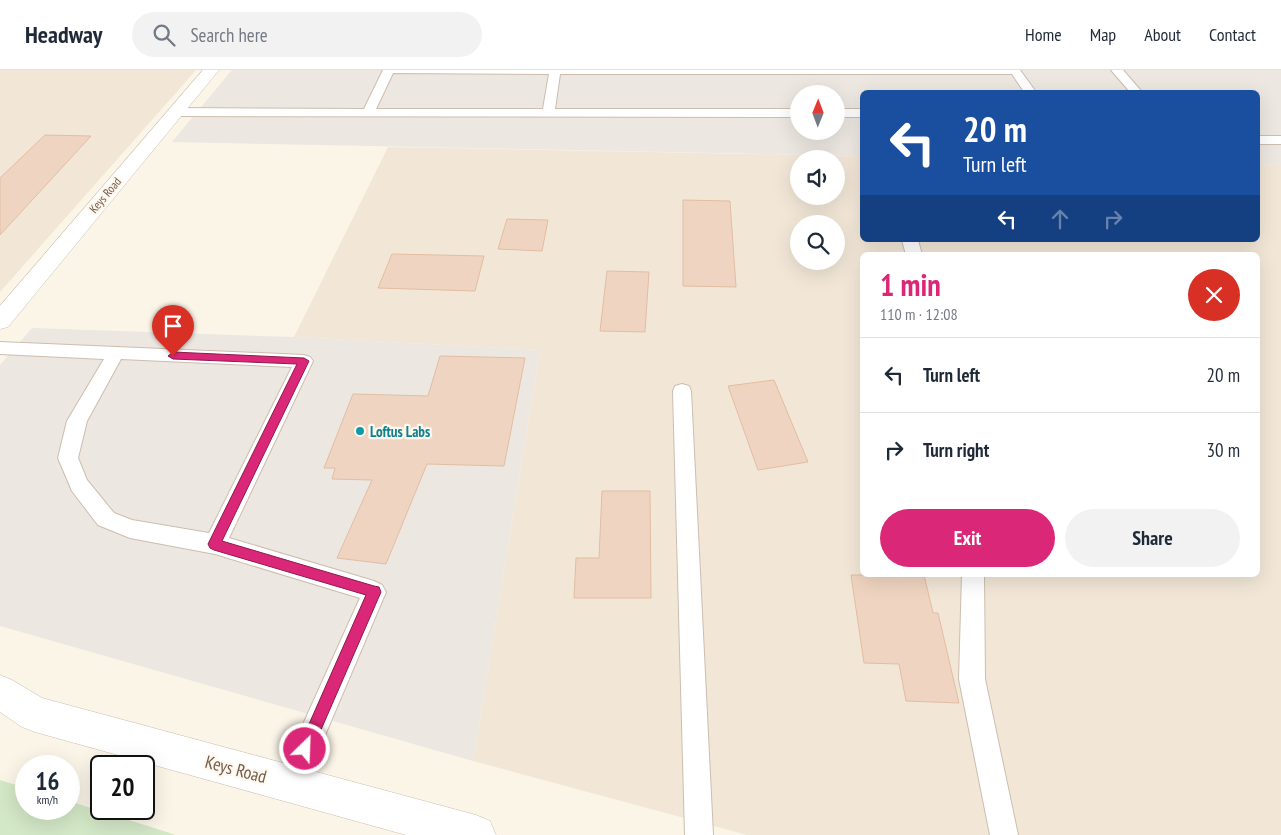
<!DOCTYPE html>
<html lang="en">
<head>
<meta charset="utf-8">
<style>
  body { margin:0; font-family:"PT Sans Narrow",sans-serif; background:#f2f2f3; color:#1f2937; height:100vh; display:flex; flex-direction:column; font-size:19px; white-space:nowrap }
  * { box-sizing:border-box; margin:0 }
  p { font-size:16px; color:#747a83 }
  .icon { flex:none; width:28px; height:28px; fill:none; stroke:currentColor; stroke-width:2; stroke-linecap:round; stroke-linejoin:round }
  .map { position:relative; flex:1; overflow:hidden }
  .sheet { position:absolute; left:860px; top:182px; width:400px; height:325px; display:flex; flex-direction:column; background:#fff; border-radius:8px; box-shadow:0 5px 20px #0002 }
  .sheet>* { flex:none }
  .top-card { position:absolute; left:860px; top:20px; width:400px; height:152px; border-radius:8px; box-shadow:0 5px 20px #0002; background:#1a4fa0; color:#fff; overflow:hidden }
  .needle { width:32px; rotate:1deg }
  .controls { position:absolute; left:790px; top:15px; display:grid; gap:10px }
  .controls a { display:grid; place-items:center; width:55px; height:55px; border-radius:50%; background:#fff; box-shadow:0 5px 20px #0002; font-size:25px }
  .speed { position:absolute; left:15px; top:685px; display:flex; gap:10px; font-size:25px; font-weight:700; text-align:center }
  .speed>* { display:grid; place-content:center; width:65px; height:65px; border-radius:50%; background:#fff; box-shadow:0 5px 20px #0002; line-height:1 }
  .speed small { font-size:12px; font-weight:400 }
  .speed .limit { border:2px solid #111; border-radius:8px; background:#fff; color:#111 }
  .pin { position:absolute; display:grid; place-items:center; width:42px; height:42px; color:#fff; margin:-51px -21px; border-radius:50% 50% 50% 0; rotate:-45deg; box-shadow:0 0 5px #0007 }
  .pin .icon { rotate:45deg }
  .me { position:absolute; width:55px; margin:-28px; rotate:24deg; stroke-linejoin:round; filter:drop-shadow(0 0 4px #0008) }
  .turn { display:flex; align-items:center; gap:18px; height:105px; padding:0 20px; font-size:22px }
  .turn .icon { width:65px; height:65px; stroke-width:2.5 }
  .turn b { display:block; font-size:35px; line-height:42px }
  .lanes { display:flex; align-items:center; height:48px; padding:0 20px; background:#0003; justify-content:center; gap:25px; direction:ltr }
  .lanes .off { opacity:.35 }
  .round { display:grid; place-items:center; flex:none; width:52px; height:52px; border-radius:26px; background:#f2f2f3 }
  .summary { display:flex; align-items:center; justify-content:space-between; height:85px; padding:0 20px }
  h1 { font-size:30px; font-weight:600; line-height:38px; color:#db2777 }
  .primary-button { display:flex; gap:10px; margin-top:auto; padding:10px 20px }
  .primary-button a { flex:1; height:58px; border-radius:30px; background:#db2777; color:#fff; font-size:20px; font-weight:600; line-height:58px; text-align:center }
  .primary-button a+a { background:#f2f2f3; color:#1f2937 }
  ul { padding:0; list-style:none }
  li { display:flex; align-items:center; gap:15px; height:75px; padding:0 20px; border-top:1px solid #e0e1e3 }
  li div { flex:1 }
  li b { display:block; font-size:19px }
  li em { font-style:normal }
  header { display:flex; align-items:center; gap:30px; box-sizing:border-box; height:70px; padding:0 25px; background:#fff; border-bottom:1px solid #e0e1e3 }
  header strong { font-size:24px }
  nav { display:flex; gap:28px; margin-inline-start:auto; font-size:18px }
  .search { width:350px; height:45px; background:#f2f2f3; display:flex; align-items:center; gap:12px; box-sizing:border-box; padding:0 18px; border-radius:28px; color:#747a83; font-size:19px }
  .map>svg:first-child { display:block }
  .residential { fill:#f2e7d7; fill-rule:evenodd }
  .industrial { fill:#ece7e1; fill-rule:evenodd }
  .green { fill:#d3e8c7 }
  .building { fill:#efd5c1; stroke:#e1bda3 }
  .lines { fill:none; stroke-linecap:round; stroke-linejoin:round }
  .lane-casing { stroke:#cdbdaf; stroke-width:2 }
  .street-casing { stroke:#cdbdaf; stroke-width:1 }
  .lane { fill:#fff; fill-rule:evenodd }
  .street { fill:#fff; fill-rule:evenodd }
  .route { fill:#db2777; stroke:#8e194d }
  .culture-dot { fill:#0f9aa8; stroke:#fef8ee; stroke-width:2 }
  .labels { text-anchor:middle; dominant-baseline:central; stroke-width:4.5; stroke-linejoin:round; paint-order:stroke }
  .far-street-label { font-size:12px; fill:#745d4d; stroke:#fef8ee }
  .culture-label { font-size:15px; font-weight:bold; fill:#0d838f; stroke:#fef8ee; text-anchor:start }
  .near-street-label { font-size:18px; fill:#745d4d; stroke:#fef8ee }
</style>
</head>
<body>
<header>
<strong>Headway</strong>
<div class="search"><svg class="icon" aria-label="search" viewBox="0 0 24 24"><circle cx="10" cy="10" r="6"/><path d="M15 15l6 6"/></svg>Search here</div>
<nav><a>Home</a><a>Map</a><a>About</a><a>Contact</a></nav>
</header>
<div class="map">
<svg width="1281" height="765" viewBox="0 0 1281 765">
  <rect width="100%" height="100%" fill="#fbf5e8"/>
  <g class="residential">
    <polygon points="0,0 196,0 0,222"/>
    <path d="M388 77 862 86V170H1258V94L1281 95V765H747L473 691 540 280 294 267ZM799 89H836V126H799ZM799 154H836V191H799ZM862 185H1258V505H862Z"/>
  </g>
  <g class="industrial">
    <path d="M232 0H1281V95L1258 94V22H862V86L172 72ZM799 24H836V61H799Z"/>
    <polygon points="32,258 294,267 540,280 473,691 0,556 0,295"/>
  </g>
  <polygon class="green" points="0,710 26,718 26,739 69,739 69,731 176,765 0,765"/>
  <g class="building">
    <polygon points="45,65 91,66 0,165 0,108"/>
    <polygon points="683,130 730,131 736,217 683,216"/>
    <polygon points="507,149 548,150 542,181 498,179"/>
    <polygon points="392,184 484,186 475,221 378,218"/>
    <polygon points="607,201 649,202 645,262 600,261"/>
    <polygon points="440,286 525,288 504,396 427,394 386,494 337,488 372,410 332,409 335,398 324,398 353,324 428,326"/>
    <polygon points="774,310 808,392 758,400 728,316"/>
    <polygon points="602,421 650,421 651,528 574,528 576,488 599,488"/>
    <polygon points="851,505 924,505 933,543 938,543 959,633 906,631 899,594 864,593"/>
  </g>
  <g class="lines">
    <defs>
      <g id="lane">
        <path d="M383 0H1020L1036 22H1024L1012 4H560L555 39H799V47L176 46 170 42 176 38 364 39ZM393 3 549 4 543 39H376Z"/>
        <polygon points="1111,0 1123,0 1142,22 1130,22"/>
        <rect x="836" y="39" width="26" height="8"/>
        <rect x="1258" y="66" width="23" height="8"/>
        <polygon points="902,170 918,170 922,185 906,185"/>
        <path d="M0 272 304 285 310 287 313 291 229 468 374 511 382 515 386 522 300 724 290 728 280 724 276 714 360 528 215 484 130 468 98 455 72 421 58 388 67 351 104 289 0 284ZM121 289 292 297 209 463 132 450 114 443 87 410 78 388 87 351Z"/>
        <polygon points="682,314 689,316 691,321 713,765 685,765 673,321 675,316"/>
        <polygon points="962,505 984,505 985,609 1018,765 990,765 959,609"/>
      </g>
      <g id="street">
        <polygon points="203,0 219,0 8,257 0,259 0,236"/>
        <polygon points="0,605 12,610 42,628 476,745 490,751 496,765 406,765 35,662 22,657 0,642"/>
      </g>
    </defs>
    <use href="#lane" class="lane-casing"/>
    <use href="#street" class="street-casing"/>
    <use href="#lane" class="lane"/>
    <use href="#street" class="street"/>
  </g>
  <polygon class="route" points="173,282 304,288 309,291 222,471 374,516 379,517 381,522 310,685 305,687 300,685 298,679 366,525 214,480 210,478 208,474 297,294 173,289 168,286"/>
  <circle class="culture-dot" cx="360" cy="361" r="5"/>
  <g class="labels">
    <g class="far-street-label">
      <text transform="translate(105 125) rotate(-50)">Keys Road</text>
    </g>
    <g class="culture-label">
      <text x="370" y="361">Loftus Labs</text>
    </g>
    <g class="near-street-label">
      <text transform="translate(236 699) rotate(15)">Keys Road</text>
    </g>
  </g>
</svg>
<div class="controls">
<a><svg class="needle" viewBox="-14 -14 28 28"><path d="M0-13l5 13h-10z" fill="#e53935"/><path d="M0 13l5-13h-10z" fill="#747a83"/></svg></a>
<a><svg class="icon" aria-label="sound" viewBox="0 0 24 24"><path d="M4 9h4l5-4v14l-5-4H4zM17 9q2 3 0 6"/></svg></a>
<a><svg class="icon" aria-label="search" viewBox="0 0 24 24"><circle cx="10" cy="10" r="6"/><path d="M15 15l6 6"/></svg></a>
</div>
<div class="speed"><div>16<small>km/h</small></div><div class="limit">20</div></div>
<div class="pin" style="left:173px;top:286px;background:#d93025"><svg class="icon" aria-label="arrive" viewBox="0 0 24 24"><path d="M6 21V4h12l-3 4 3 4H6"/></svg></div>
<svg class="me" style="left:305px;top:679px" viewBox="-20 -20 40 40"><circle r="17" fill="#db2777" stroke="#fff" stroke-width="3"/><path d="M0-11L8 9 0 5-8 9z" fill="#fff"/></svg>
<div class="top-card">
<div class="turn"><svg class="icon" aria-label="left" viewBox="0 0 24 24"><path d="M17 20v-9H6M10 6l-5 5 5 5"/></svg><div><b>20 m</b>Turn left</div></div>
<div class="lanes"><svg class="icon" aria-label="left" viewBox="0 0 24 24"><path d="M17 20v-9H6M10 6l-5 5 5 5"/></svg><svg class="icon off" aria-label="ahead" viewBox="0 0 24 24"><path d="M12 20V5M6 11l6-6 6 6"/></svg><svg class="icon off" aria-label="right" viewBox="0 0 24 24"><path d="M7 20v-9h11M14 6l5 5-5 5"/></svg></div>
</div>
<section class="sheet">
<div class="summary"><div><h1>1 min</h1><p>110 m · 12:08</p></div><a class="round" style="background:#d93025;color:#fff"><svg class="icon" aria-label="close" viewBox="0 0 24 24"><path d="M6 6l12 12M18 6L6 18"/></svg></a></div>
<ul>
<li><svg class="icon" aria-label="left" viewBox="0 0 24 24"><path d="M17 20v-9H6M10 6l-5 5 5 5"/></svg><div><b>Turn left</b></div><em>20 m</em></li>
<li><svg class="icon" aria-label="right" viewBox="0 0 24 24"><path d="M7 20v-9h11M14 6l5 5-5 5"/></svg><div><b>Turn right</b></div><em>30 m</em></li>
</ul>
<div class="primary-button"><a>Exit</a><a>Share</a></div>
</section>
</div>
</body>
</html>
